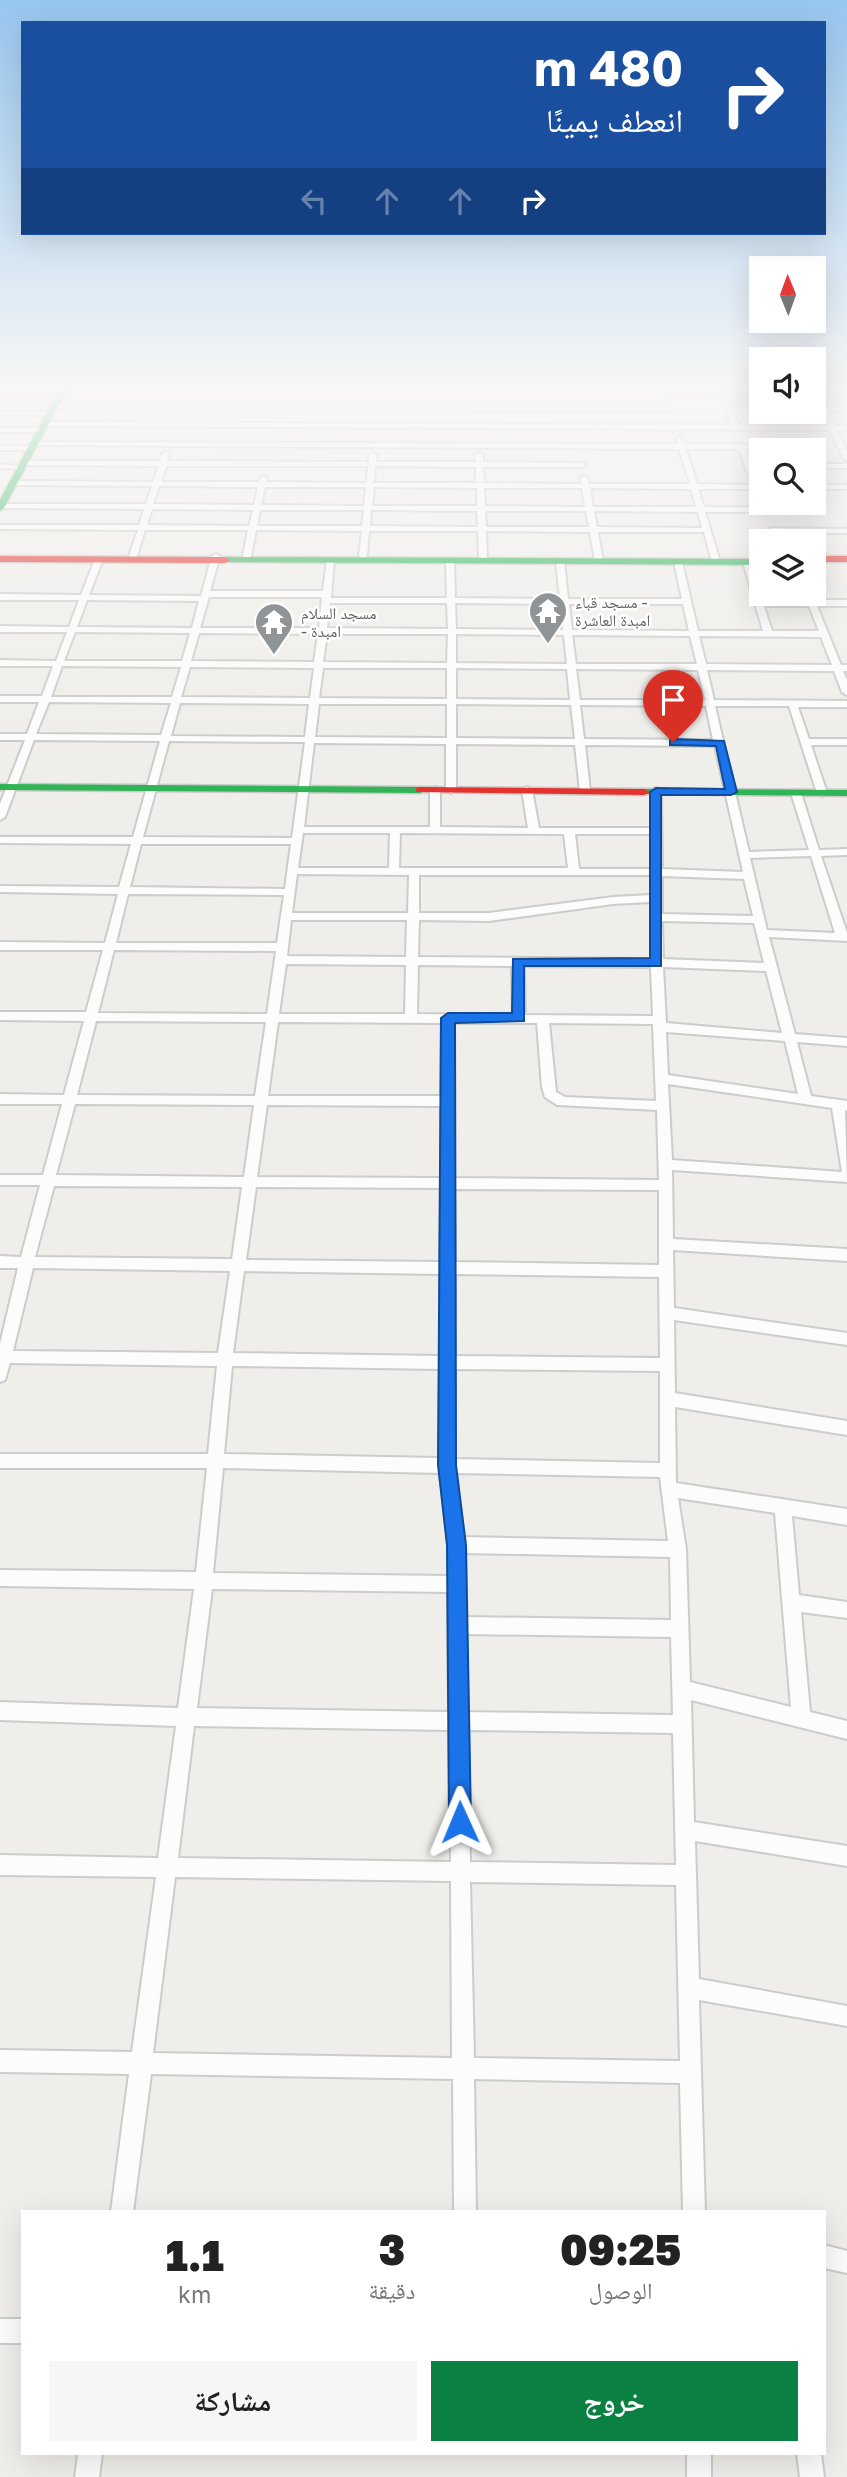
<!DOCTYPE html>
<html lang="ar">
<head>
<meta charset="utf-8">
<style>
  body { margin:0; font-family:"Golos Text","Noto Naskh Arabic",sans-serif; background:#f6f6f6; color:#222; direction:rtl; height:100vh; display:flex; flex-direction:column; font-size:26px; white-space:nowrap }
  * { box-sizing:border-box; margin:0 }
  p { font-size:23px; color:#767676 }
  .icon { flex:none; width:38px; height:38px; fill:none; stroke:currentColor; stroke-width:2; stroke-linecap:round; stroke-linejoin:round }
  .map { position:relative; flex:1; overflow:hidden; direction:ltr }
  .panel { position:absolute; left:21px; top:2210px; width:805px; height:245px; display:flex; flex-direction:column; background:#fff; border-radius:0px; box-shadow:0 7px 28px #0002; direction:rtl }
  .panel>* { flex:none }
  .top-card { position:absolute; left:21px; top:21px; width:805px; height:214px; border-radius:0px; box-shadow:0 7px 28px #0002; direction:rtl; background:#1a4fa0; color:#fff; overflow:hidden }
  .needle { width:46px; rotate:359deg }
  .buttons { position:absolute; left:749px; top:256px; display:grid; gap:14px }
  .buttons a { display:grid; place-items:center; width:77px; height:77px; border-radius:0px; background:#fff; box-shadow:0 7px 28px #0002; font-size:35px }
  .pin { position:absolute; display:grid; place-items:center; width:60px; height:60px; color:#fff; margin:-72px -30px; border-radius:50% 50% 50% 0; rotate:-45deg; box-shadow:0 0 7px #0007 }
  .pin .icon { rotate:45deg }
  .me { position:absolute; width:77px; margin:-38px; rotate:359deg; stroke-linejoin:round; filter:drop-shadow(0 0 5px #0008) }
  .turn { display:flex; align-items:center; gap:24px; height:147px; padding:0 28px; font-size:32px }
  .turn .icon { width:91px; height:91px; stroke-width:2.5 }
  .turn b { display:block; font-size:49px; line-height:60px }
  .lanes { display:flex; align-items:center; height:66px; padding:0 28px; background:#0003; justify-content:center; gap:35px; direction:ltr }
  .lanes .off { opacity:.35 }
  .eta { display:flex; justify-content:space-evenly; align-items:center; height:119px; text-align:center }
  .eta b { font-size:42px; font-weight:800; line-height:49px }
  .primary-button { display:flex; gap:14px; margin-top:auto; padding:14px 28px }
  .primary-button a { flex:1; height:80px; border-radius:0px; background:#0b8043; color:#fff; font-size:28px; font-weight:800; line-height:80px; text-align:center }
  .primary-button a+a { background:#f6f6f6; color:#222 }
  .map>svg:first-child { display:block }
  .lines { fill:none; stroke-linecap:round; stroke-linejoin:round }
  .street-casing { stroke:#cbcccc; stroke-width:4 }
  .fast-casing { stroke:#cacacb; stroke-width:3 }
  .jam-casing { stroke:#cacacb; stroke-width:3 }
  .street { fill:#fdfcfc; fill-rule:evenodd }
  .fast { fill:#30b455; fill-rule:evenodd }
  .jam { fill:#e5322d; fill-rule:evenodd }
  .wall { fill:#b8b7b5 }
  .building { fill:#d6d5d3; stroke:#969594; stroke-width:2 }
  .route { fill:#1a73e8; stroke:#114b97; stroke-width:2 }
  .labels { text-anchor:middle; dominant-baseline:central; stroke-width:5; stroke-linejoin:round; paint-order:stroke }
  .far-poi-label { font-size:16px; fill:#5f6368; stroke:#fff; text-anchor:start }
</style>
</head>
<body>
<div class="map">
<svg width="847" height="2477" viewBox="0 0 847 2477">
  <rect width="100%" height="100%" fill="#efeeea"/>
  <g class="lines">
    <defs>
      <g id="street">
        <polygon points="63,388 761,391 761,395 728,395 732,408 761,408 761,411 764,411 734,412 739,425 828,426 821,411 814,411 814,407 819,407 814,396 814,388 818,391 847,392 847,396 820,395 826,407 847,408 847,412 828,411 835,426 847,426 847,430 837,430 847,451 847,460 843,458 830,430 43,426 40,424 43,422 732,425 721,395 61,391"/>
        <polygon points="0,395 58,395 61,397 58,399 0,399"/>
        <polygon points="53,405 670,407 673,409 670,411 51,408"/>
        <polygon points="0,411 49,412 52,414 49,416 0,415"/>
        <polygon points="0,428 40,428 43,430 40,432 0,432"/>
        <path d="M680 437 685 444 786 445 790 447 786 449H746L761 489H698L704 507 813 508 817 510 813 512H705L719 558 715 560 711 558 704 532H598L603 562 599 564 595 562 590 532 486 531 487 557 483 559 479 557 478 531H369L367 556 363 558 359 556 362 531 256 530 251 556 247 558 243 556 248 530H145L137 556 133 558 129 556 138 530 0 529V525H139L144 509 0 508V504H146L152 486 13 485 9 483 13 481 153 482 159 466 20 465 23 461H160L162 454 166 452 170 454 167 461 369 462V455L373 453 377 455 376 462H476L475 455 479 453 483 455V462L582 463 586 465 582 467H483L484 483 581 484 580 478 584 476 588 478 589 484H690L679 449 31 445 33 442 678 444 677 439ZM686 449H739L752 485 697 484ZM166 466H368L367 483 266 482 267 478 263 476 258 482H161ZM375 466 476 467V483H374ZM159 486 258 487 254 505 153 504ZM265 487H366L364 506 261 505ZM374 487 477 488V506H372ZM484 488H582L585 507 485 506ZM590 488 691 489 696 507H593ZM152 509 253 510 249 526 147 525ZM260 510H364L362 526H257ZM371 510 477 511 478 527 370 526ZM485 511H586L589 527H486ZM594 511 698 512 702 528 597 527Z"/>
        <polygon points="0,446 31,446 35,448 31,450 0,450"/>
        <polygon points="0,464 25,467 21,469 0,468"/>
        <rect x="814" y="464" width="33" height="4"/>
        <rect x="814" y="485" width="33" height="4"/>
        <polygon points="770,528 847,529 847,533 773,532 770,532"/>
        <path d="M216 554 220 556 210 591H323L327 560 334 558 331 598H447L446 561 450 559 454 561 455 598 560 599 556 561 560 559 564 561 568 599H682L674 562 678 560 682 562 698 631H763L743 562 747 560 751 562 763 600H847V606H817L841 665H847V671H843L847 680V695L842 692 834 671 707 670 714 700 847 701V707H798L809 739H847V745H811L827 793 822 796 817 793 789 706H715L749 852 809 850 791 793 796 790 801 793 819 850 847 849V855L821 856 847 933V941L769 937 795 1034 847 1038V1046L797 1042 811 1096 847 1101V1111L845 1110 847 1182 672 1170 673 1239 847 1249V1261L673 1250 674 1308 847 1333V1345L674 1320 675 1393 847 1421V1435L675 1407 676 1483 847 1509V1525L792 1516 799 1595 847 1602V1618L801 1612 810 1712 847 1721V1739L691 1700 694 1822 847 1846V1866L695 1841 699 1979 847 2006V2026L699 2000 705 2212H683L680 2083 474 2079 476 2212H454L453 2079 151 2074 133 2212H111L129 2074 0 2072V2050L132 2052 156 1877 0 1875V1855L158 1858 176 1726 0 1720V1702L178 1708 194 1589 0 1586V1570L196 1572 207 1468H0V1454H208L217 1366 10 1363 5 1380 0 1382V1344L18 1268H0V1256L21 1257 40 1185H0V1175H43L62 1104H0V1094L64 1095 84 1021 0 1020V1012H86L103 950H0V942L105 943 118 894 0 892V886L119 887 131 844 0 843V837H133L160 741 34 740 5 817 0 820V804L25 740H0V734H27L39 702H0V696H42L53 666H0V660L56 661 67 632H0V626L69 627 79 600H0V594L81 595 95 559 99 557 103 559 89 595 201 596 212 556ZM209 597H322L319 628H200ZM87 600 199 601 192 628 77 627ZM330 603H447L448 629 327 628ZM455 603 560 604 563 630 456 629ZM569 604H683L689 631 572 630ZM764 606H809L819 631H772ZM75 632 190 633 182 661H64ZM199 633 318 634 314 662 191 661ZM327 634H448L447 663 323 662ZM456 634 564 635 567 664 456 663ZM572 635 690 636 697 664H576ZM699 636 821 637 832 665 706 664ZM62 666 181 667 172 697H51ZM190 667 314 668 310 698 181 697ZM323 668H447V699L319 698ZM456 668 567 669 570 700 456 699ZM576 669 698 670 705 700H580ZM49 702 171 703 161 735 36 734ZM180 703 309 704 305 737 171 736ZM319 704H447V738L315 737ZM456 704 571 705 575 739 456 738ZM580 705 706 706 713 740 584 739ZM169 741 305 742 292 838 143 837ZM314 743 446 744V790L451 793 456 790V744L575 745 580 791 585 794 590 791 585 745 715 746 743 872 662 869 661 791 656 788 651 791V828H539L532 790 527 787 522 790 528 828 440 827V790L435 787 430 790V827H304ZM303 833H390L389 868H298ZM400 833 564 834 568 868H399ZM575 834H651V869H579ZM141 844H291L285 889 130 887ZM811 856 835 933 767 930 750 858ZM297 874 409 875 408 913H292ZM419 875H651V895L613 897 489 913H419ZM662 876 744 879 753 916 662 914ZM128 894 284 895 277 943H116ZM651 902V959L418 957 419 920 489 921 613 904ZM291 920H407L406 957 287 956ZM662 921 754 923 764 963 663 959ZM114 950 276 951 267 1014 98 1013ZM286 964 406 965 405 1014H279ZM418 965 512 966 513 1015 417 1014ZM524 966 651 967 653 1016 525 1015ZM663 967 766 971 782 1033 666 1023ZM96 1021 266 1022 255 1096 77 1095ZM278 1022 442 1023 441 1096H268ZM454 1023H537L542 1087 545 1097 557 1105 657 1110 659 1180 454 1178ZM549 1023 653 1024 656 1101 565 1097 556 1092ZM666 1032 785 1041 798 1094 668 1075ZM668 1084 832 1108 842 1172 672 1160ZM75 1104 254 1105 244 1177 56 1175ZM267 1105 441 1106V1178L257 1177ZM54 1186 242 1187 232 1259 35 1257ZM256 1187 441 1188 440 1262 246 1260ZM454 1189 659 1190V1265L455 1262ZM33 1268 230 1271 218 1353 13 1351ZM244 1271 440 1274V1356L233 1353ZM455 1274 659 1277 660 1358 455 1356ZM232 1366 440 1369 439 1458 224 1454ZM455 1369 660 1371V1463L455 1459ZM223 1468 440 1473 448 1545V1576L213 1573ZM456 1473 660 1477 668 1541 463 1537ZM678 1498 775 1513 791 1707 690 1682 686 1549ZM464 1553 670 1557 671 1620 466 1617ZM212 1589 448 1592 449 1712 197 1708ZM466 1634 671 1637 673 1715 467 1712ZM194 1726 449 1730 451 1862 178 1858ZM468 1730 673 1733 676 1865 470 1862ZM175 1877 451 1881 452 2058 153 2053ZM470 1882 676 1885 680 2061 474 2058Z"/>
        <polygon points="824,2245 847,2251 847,2273 824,2268"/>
        <rect x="0" y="2319" width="23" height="24"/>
        <polygon points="78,2454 102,2454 99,2477 75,2477"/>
        <rect x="687" y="2454" width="24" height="23"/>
        <polygon points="797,2454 821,2454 824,2477 800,2477"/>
      </g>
      <g id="fast">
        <polygon points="62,384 70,384 4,508 0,511 0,500"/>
        <polygon points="225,557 761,559 761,565 222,562 220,560"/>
        <polygon points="0,784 420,787 426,790 420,793 0,790"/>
        <polygon points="644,789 847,790 847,796 640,794 640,790"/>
      </g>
      <g id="jam">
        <polygon points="0,556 225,557 230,560 225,563 0,562"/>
        <rect x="814" y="556" width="33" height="6"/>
        <polygon points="420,787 644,789 650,792 644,795 416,792 416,788"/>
      </g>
    </defs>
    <use href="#street" class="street-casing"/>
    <use href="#fast" class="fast-casing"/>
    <use href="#jam" class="jam-casing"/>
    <use href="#street" class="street"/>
    <use href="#fast" class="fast"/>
    <use href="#jam" class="jam"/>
  </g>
  <polygon class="wall" points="734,386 761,386 761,407 734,405 732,398"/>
  <polygon class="building" points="734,386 761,386 761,395 736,394"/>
  <linearGradient id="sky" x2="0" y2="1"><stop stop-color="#97c6ef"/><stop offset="0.53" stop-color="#f8f7f6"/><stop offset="1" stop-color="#f8f7f6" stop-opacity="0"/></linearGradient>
  <rect width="847" height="731" fill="url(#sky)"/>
  <polygon class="route" points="673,739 724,741 737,792 731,795 661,795 661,966 524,966 524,1021 455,1023 456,1465 466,1545 471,1822 467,1830 460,1833 452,1830 449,1822 447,1545 438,1465 441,1018 448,1013 512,1013 513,959 650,958 650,792 656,788 725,789 716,746 670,745 670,740"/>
  <defs>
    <symbol id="temple-pin" viewBox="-11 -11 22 30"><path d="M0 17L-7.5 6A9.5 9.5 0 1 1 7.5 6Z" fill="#919496" stroke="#fff"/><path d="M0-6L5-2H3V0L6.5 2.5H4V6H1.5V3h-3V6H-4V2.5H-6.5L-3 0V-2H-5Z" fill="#fff"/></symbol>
  </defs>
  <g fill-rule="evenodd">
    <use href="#temple-pin" x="526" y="589" width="44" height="60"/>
    <use href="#temple-pin" x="252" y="600" width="44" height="60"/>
  </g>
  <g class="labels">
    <g class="far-poi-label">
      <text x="575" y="602">مسجد قباء -<tspan x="575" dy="18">امبدة العاشرة</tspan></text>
      <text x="301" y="613">مسجد السلام<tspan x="301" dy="18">- امبدة</tspan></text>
    </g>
  </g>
</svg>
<div class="buttons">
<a><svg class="needle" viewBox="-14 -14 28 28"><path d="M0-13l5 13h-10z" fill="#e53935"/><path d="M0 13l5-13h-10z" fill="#767676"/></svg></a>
<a><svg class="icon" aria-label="sound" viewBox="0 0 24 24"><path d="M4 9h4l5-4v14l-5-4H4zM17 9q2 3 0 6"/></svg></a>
<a><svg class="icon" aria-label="search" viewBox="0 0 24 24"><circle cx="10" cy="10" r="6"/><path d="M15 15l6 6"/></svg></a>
<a><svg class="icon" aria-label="layers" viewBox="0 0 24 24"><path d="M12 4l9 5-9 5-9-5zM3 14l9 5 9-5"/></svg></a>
</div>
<div class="pin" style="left:673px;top:742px;background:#d93025"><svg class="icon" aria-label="arrive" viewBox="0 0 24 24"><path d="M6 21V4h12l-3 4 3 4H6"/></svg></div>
<svg class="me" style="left:460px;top:1822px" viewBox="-20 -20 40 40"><path d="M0-17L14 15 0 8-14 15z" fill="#1a73e8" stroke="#fff" stroke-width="4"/></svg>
<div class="top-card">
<div class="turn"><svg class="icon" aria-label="right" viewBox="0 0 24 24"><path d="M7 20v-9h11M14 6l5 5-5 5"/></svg><div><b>480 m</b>انعطف يمينًا</div></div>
<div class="lanes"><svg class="icon off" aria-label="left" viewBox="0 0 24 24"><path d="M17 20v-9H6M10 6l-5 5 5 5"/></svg><svg class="icon off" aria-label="ahead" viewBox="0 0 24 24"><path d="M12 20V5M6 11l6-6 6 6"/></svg><svg class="icon off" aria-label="ahead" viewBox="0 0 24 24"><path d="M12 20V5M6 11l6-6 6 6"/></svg><svg class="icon" aria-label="right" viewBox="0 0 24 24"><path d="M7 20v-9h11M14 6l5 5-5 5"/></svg></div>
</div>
<section class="panel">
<div class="eta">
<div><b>09:25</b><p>الوصول</p></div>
<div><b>3</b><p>دقيقة</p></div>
<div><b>1.1</b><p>km</p></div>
</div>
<div class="primary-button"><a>خروج</a><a>مشاركة</a></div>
</section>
</div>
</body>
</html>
